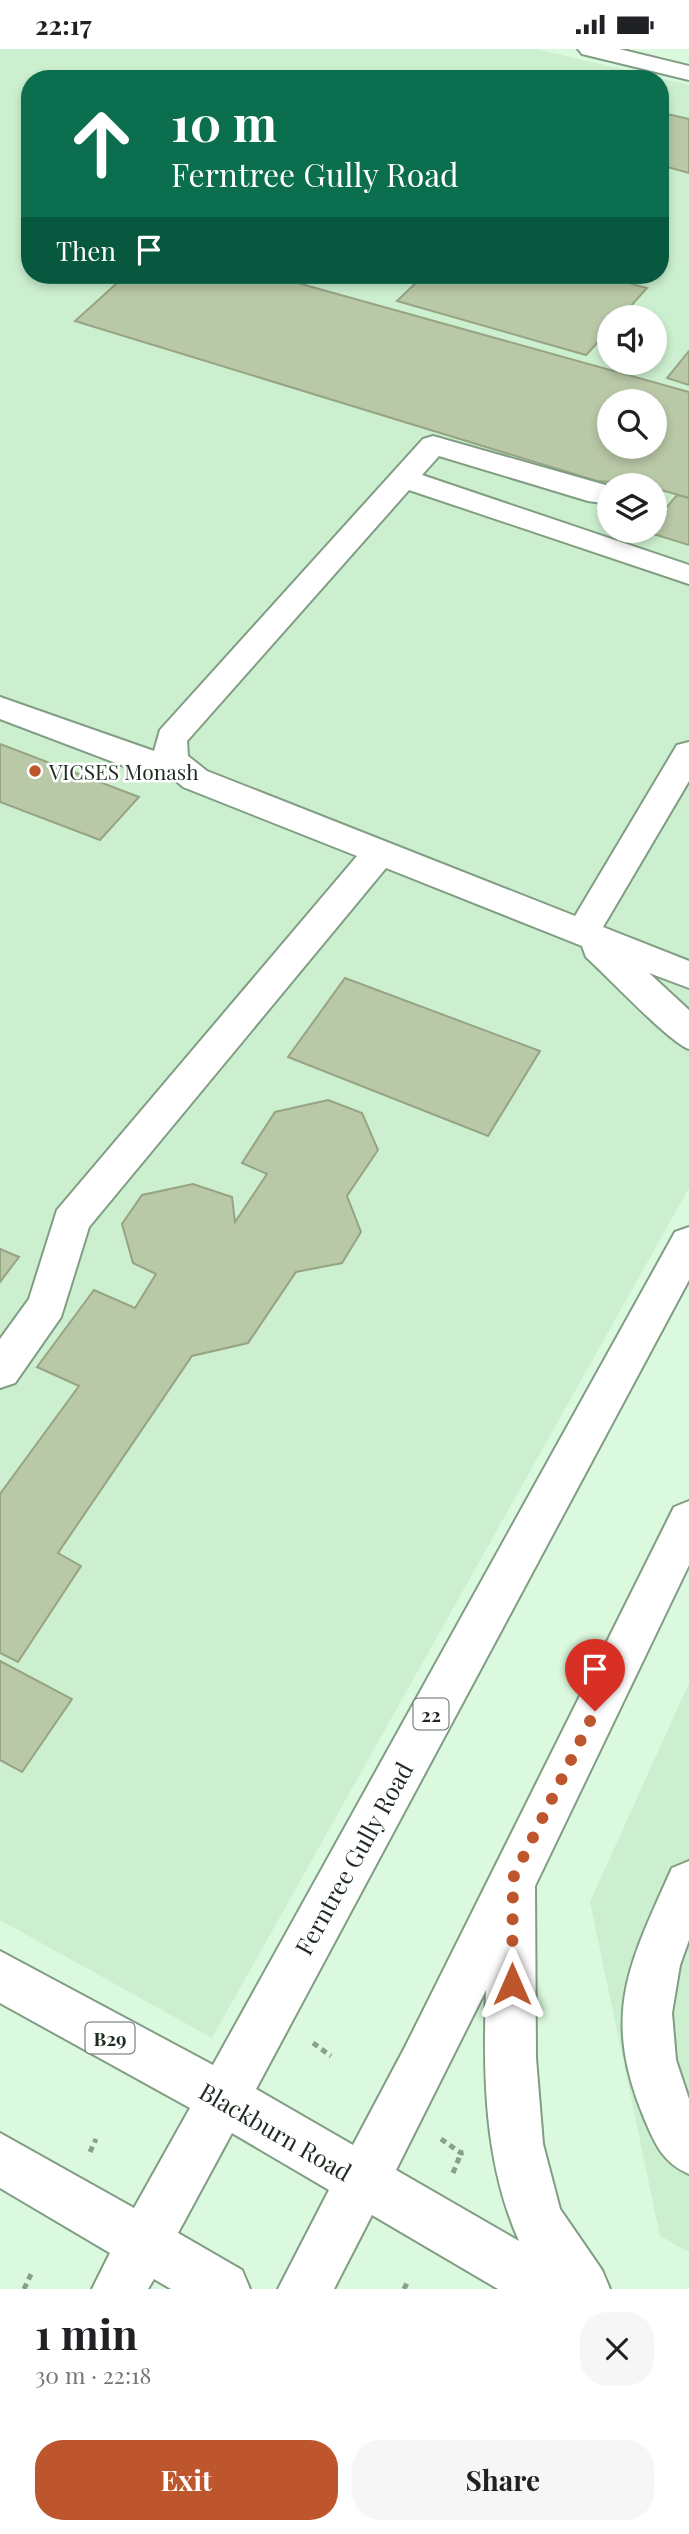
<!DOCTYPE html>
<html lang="en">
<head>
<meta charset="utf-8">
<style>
  body { margin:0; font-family:"Playfair Display",serif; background:#f6f6f6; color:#202124; height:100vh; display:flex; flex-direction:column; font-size:26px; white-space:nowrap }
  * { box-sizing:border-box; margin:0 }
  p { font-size:23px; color:#757577 }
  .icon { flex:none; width:38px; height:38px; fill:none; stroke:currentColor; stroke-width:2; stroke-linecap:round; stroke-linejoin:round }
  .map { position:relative; height:2240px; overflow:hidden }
  .details { display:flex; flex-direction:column; background:#fff; flex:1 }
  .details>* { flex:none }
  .banner { position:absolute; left:21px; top:21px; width:648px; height:214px; border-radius:28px; box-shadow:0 4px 10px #0003; background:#0b6e4f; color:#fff; overflow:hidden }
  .controls { position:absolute; left:597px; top:256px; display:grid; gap:14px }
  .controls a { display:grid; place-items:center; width:70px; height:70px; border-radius:50%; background:#fff; box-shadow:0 4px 10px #0003; font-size:35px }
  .pin { position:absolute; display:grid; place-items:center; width:60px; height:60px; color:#fff; margin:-72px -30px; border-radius:50% 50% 50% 0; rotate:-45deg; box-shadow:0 0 7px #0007 }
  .pin .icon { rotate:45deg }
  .me { position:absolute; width:77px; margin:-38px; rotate:0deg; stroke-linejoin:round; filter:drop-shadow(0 0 5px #0008) }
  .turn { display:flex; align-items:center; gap:24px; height:147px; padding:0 35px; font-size:32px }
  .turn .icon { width:91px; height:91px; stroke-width:2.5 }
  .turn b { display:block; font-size:49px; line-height:60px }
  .then { display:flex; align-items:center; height:66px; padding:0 35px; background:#0003; gap:14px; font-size:26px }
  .round { display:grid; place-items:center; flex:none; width:74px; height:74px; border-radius:28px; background:#f6f6f6 }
  .summary { display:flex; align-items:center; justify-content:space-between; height:119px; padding:0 35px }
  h1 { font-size:42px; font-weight:700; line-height:52px }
  .cta { display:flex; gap:14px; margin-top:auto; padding:14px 35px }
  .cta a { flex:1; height:80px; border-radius:28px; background:#bd562c; color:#fff; font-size:28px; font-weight:700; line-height:80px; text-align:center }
  .cta a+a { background:#f6f6f6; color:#202124 }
  .status { display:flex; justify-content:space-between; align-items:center; height:49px; padding:0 35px; background:#fff; direction:ltr }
  .status svg { height:19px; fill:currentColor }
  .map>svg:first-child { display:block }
  .built { fill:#ccf0cf; fill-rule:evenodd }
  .building { fill:#b9c8a7; stroke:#96a484; stroke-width:2; fill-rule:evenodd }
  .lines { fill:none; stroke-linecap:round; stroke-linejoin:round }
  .minor-casing { stroke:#819d84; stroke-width:4 }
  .major-casing { stroke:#819d84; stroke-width:4 }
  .path { stroke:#89a08c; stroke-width:5; stroke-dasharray:6 4.5; stroke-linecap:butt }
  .minor { fill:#fff; fill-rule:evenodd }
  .major { fill:#fff; fill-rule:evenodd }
  .route { stroke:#bd562c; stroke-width:12; stroke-dasharray:0 21.6 }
  .poi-dot { fill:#bd562c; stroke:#fff; stroke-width:2.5 }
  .labels { text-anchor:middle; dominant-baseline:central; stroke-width:5; stroke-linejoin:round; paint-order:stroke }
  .shield { fill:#fff; stroke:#626b64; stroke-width:2 }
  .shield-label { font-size:19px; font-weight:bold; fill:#1f2b21 }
  .poi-label { font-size:21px; fill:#1f2b21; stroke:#fff; text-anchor:start }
  .near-street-label { font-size:24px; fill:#1f2b21; stroke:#fff }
</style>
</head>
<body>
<div class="status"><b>22:17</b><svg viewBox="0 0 49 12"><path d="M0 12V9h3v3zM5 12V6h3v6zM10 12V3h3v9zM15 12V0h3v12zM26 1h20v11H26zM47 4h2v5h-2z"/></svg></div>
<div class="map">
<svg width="689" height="2240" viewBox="0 0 689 2240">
  <rect width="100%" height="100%" fill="#dbf9de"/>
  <g class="built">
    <path d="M0 0H537L689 36V1139L212 1989 0 1871ZM30 30H660V226H30ZM609 268H654V313H609ZM609 352H654V397H609ZM609 436H654V481H609Z"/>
    <polygon points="689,1634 689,2203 660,2187 590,1853"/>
  </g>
  <g class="building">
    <polygon points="667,65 689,70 689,124 660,116 660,73"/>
    <path d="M126 226H269L689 343V449L654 439V436L597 432 75 272ZM609 352H654V397H609Z"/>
    <polygon points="424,226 599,226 647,239 621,268 609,268 609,281 586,306 397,252"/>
    <polygon points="689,302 689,336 667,329"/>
    <polygon points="677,446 689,449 689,496 647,483 654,481 654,473"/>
    <polygon points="0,695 139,748 100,791 0,753"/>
    <polygon points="345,929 540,1002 488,1087 288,1008"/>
    <polygon points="328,1051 362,1064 378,1101 347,1147 361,1183 342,1214 296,1223 248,1294 192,1307 58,1504 81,1517 18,1613 0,1604 0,1445 79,1337 37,1318 94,1241 135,1259 156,1225 133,1214 122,1175 142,1146 193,1135 232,1148 235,1173 267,1125 242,1114 275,1063"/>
    <polygon points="0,1200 19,1208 0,1233"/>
    <polygon points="0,1612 72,1650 22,1723 0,1711"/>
  </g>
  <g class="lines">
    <defs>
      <g id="minor">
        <polygon points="578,0 619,0 689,17 689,31 582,5"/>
        <path d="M433 387 609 437V455L588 452 439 407 422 426 689 516V535L409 441 187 692 188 707 207 722 575 867 677 696 689 693V732L603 878 689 912V939L649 924 689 961V1000C670 994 606 926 586 908L582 897 386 819 89 1178 61 1268 15 1334 0 1339V1290L29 1250 57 1161 357 807 183 738 164 721 149 725 137 722 0 670V648L154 702 160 681 423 390Z"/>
        <path d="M689 1812V1891L680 1916 672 1964 676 2011 689 2050V2125C663 2114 655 2095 644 2069 601 1965 629 1915 672 1819Z"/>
      </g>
      <path id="major" d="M689 1178V1231L256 2040 353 2096 405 1998 674 1458 689 1452V1516L535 1837 536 2009 543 2095 560 2160 602 2221 610 2240H498L372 2166 334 2240H278L329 2141 232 2084 178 2184 242 2221 250 2240H171L154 2230 148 2240H92L110 2204 0 2139V2084L134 2159 190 2059 0 1954V1902L213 2016 675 1183ZM486 1941C483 2026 484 2113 519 2192L396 2121Z"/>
    </defs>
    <use href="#minor" class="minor-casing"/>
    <use href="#major" class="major-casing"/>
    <g class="path">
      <polyline points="313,1994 331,2007"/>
      <polyline points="441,2090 461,2104 466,2103"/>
      <polyline points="90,2103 96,2090"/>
      <polyline points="453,2124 461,2104"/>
      <polyline points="24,2240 33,2221"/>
      <polyline points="404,2240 408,2232"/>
    </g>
    <use href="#minor" class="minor"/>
    <use href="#major" class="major"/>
  </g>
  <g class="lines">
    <polyline class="route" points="512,1935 513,1829 595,1662"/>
  </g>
  <circle class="poi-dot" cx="35" cy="722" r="7"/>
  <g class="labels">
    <g class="shield">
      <rect x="413.5" y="1649.5" width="35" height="31" rx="5"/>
      <rect x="85.5" y="1973.5" width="49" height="31" rx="5"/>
    </g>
    <g class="shield-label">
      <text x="431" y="1665">22</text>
      <text x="110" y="1989">B29</text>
    </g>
    <g class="poi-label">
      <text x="49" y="722">VICSES Monash</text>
    </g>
    <g class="near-street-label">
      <text transform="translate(353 1809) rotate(-61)">Ferntree Gully Road</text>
      <text transform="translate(276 2082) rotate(30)">Blackburn Road</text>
    </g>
  </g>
</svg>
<div class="controls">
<a><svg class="icon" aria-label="sound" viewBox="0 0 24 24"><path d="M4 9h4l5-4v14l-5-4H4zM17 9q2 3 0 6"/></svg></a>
<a><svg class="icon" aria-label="search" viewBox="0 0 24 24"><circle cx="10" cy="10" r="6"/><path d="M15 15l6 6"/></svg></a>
<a><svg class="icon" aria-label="layers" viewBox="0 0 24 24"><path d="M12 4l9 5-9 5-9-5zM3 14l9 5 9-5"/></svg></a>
</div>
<div class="pin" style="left:595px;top:1662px;background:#d93025"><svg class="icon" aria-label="arrive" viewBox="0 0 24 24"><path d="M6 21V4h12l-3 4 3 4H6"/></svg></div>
<svg class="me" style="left:512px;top:1935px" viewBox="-20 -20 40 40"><path d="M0-17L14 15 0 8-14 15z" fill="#bd562c" stroke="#fff" stroke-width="4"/></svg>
<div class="banner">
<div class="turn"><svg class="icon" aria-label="ahead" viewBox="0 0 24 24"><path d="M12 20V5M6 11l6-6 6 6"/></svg><div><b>10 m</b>Ferntree Gully Road</div></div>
<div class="then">Then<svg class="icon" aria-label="arrive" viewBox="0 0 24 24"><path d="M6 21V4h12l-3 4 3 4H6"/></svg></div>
</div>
</div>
<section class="details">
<div class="summary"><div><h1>1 min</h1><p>30 m · 22:18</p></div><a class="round"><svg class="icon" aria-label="close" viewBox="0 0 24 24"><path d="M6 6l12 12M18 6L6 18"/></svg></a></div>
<div class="cta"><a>Exit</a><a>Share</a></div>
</section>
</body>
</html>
